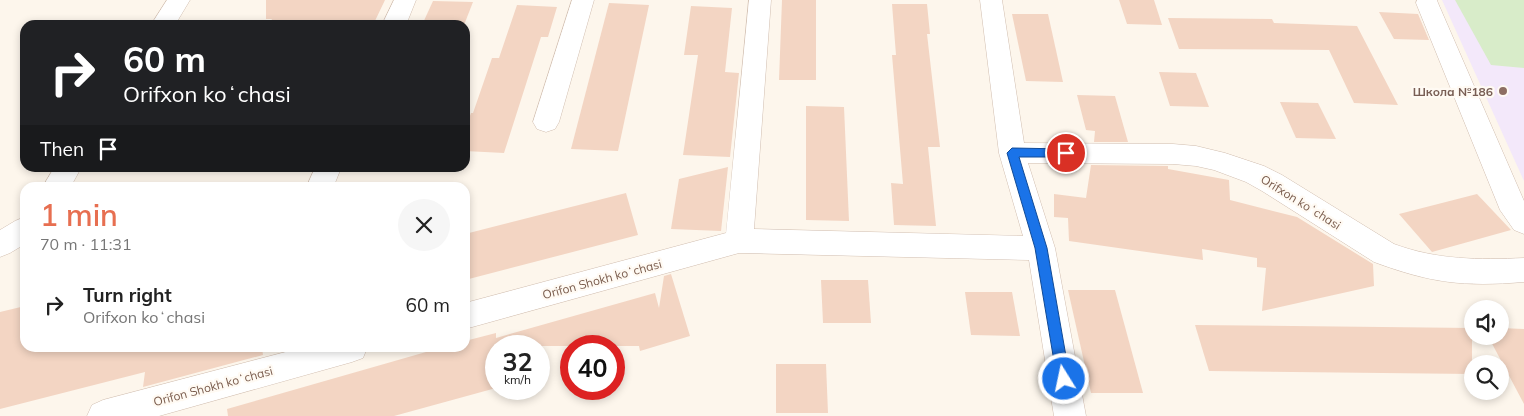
<!DOCTYPE html>
<html lang="en">
<head>
<meta charset="utf-8">
<style>
  body { margin:0; font-family:Mulish,sans-serif; background:#f6f6f6; color:#222; height:100vh; display:flex; flex-direction:column; font-size:19px; white-space:nowrap }
  * { box-sizing:border-box; margin:0 }
  p { font-size:16px; color:#767676 }
  .icon { flex:none; width:28px; height:28px; fill:none; stroke:currentColor; stroke-width:2; stroke-linecap:round; stroke-linejoin:round }
  .map { position:relative; flex:1; overflow:hidden }
  .details { position:absolute; left:20px; top:182px; width:450px; height:170px; display:flex; flex-direction:column; background:#fff; border-radius:15px; box-shadow:0 2px 8px #0003 }
  .details>* { flex:none }
  .top-card { position:absolute; left:20px; top:20px; width:450px; height:152px; border-radius:15px; box-shadow:0 2px 8px #0003; background:#202124; color:#fff; overflow:hidden }
  .buttons { position:absolute; left:1464px; top:300px; display:grid; gap:10px }
  .buttons a { display:grid; place-items:center; width:45px; height:45px; border-radius:50%; background:#fff; box-shadow:0 2px 8px #0003; font-size:25px }
  .speed { position:absolute; left:485px; top:335px; display:flex; gap:10px; font-size:25px; font-weight:700; text-align:center }
  .speed>* { display:grid; place-content:center; width:65px; height:65px; border-radius:50%; background:#fff; box-shadow:0 2px 8px #0003; line-height:1 }
  .speed small { font-size:12px; font-weight:400 }
  .speed .limit { border:8px solid #d22; background:#fff; color:#111 }
  .pin { position:absolute; display:grid; place-items:center; width:42px; height:42px; color:#fff; margin:-21px; border:2px solid #fff; border-radius:50%; box-shadow:0 1px 5px #0007 }
  .me { position:absolute; width:55px; margin:-28px; rotate:350deg; stroke-linejoin:round; filter:drop-shadow(0 0 4px #0008) }
  .turn { display:flex; align-items:center; gap:18px; height:105px; padding:0 20px; font-size:22px }
  .turn .icon { width:65px; height:65px; stroke-width:2.5 }
  .turn b { display:block; font-size:35px; line-height:42px }
  .then { display:flex; align-items:center; height:48px; padding:0 20px; background:#0003; gap:10px; font-size:19px }
  .round { display:grid; place-items:center; flex:none; width:52px; height:52px; border-radius:26px; background:#f6f6f6 }
  .overview { display:flex; align-items:center; justify-content:space-between; height:85px; padding:0 20px }
  h1 { font-size:30px; font-weight:600; line-height:38px; color:#e76f51 }
  ul { padding:0; list-style:none }
  li { display:flex; align-items:center; gap:15px; height:75px; padding:0 20px }
  li div { flex:1 }
  li b { display:block; font-size:19px }
  li em { font-style:normal }
  .map>svg:first-child { display:block }
  .education { fill:#f3e8fa }
  .green { fill:#d8ecc9 }
  .building { fill:#f3d5c3 }
  .lines { fill:none; stroke-linecap:round; stroke-linejoin:round }
  .minor-casing { stroke:#d1beb0; stroke-width:1 }
  .minor { fill:#fff; fill-rule:evenodd }
  .route { fill:#1a73e8; stroke:#114b97 }
  .education-dot { fill:#8d6e63; stroke:#fffaf3; stroke-width:2 }
  .labels { text-anchor:middle; dominant-baseline:central; stroke-width:4.5; stroke-linejoin:round; paint-order:stroke }
  .education-label { font-size:12px; font-weight:bold; fill:#785e54; stroke:#fffaf3; text-anchor:end }
  .street-label { font-size:12px; fill:#7a5c4d; stroke:#fffaf3 }
</style>
</head>
<body>
<div class="map">
<svg width="1524" height="416" viewBox="0 0 1524 416">
  <rect width="100%" height="100%" fill="#fdf6ec"/>
  <polygon class="education" points="1442,0 1524,0 1524,181"/>
  <polygon class="green" points="1455,0 1524,0 1524,68 1491,65"/>
  <g class="building">
    <polygon points="266,0 385,0 374,23 319,21 317,25 269,25 272,19 266,19"/>
    <polygon points="782,0 816,0 816,80 779,80"/>
    <polygon points="1119,0 1154,0 1162,25 1127,24"/>
    <polygon points="433,1 473,2 464,25 422,25"/>
    <polygon points="609,3 649,5 618,151 571,149"/>
    <polygon points="892,4 927,4 930,34 927,34 940,147 928,147 936,226 894,225 891,183 903,184 892,55 896,55"/>
    <polygon points="517,5 557,7 548,37 541,37 504,153 465,151 465,130 471,113 473,113 492,58 499,58"/>
    <polygon points="691,6 732,8 725,72 739,73 730,157 683,155 698,55 684,55"/>
    <polygon points="1379,12 1418,14 1429,40 1394,39"/>
    <polygon points="1012,14 1048,14 1063,82 1026,81"/>
    <polygon points="1168,18 1272,19 1274,23 1357,26 1398,105 1354,103 1329,50 1179,49"/>
    <polygon points="1159,72 1196,73 1209,107 1170,106"/>
    <polygon points="1077,95 1115,96 1128,142 1094,142 1095,131 1086,130"/>
    <polygon points="1280,102 1318,103 1336,139 1296,138"/>
    <polygon points="806,106 844,107 849,221 806,220"/>
    <polygon points="1091,165 1168,166 1168,169 1229,180 1230,200 1297,217 1373,264 1374,286 1262,311 1266,268 1257,267 1257,258 1202,249 1203,260 1069,241 1068,218 1054,217 1054,194 1086,198"/>
    <polygon points="728,167 721,231 671,229 679,179"/>
    <polygon points="626,193 638,235 465,280 465,234"/>
    <polygon points="1477,194 1511,230 1432,252 1399,214"/>
    <polygon points="671,274 690,336 640,351 639,346 496,346 496,388 394,416 228,416 227,409 433,350 433,348 465,348 465,341 496,333 496,338 655,293 659,308 664,276"/>
    <polygon points="821,280 868,280 871,323 823,323"/>
    <polygon points="1068,290 1115,290 1143,393 1091,393"/>
    <polygon points="965,292 1012,292 1020,336 971,335"/>
    <polygon points="25,306 25,348 262,348 263,355 143,387 145,372 0,409 0,312"/>
    <polygon points="1195,325 1472,328 1472,374 1209,371"/>
    <polygon points="1500,328 1524,329 1524,404 1488,336 1500,336"/>
    <polygon points="776,364 826,364 828,413 776,413"/>
  </g>
  <g class="lines">
    <defs>
      <g id="minor">
        <polygon points="167,0 190,0 175,25 151,25"/>
        <polygon points="394,0 416,0 406,25 382,25"/>
        <polygon points="572,0 594,0 559,122 555,129 546,132 537,129 533,122"/>
        <path d="M749 0H771L754 229 1023 236 999 153 980 0H1002L1024 143 1173 144 1196 146 1225 153 1264 166 1282 175 1394 244C1437 260 1479 260 1524 258V282C1463 287 1431 283 1374 262L1262 191 1246 182 1214 170 1196 166 1173 164 1028 163 1055 248 1086 416H1054L1029 260 739 253 465 329V303L726 233Z"/>
        <polygon points="1417,0 1437,0 1438,3 1524,201 1524,234 1514,230 1500,210 1416,3"/>
        <polygon points="54,168 81,168 70,188 42,188"/>
        <polygon points="315,168 341,168 333,188 306,188"/>
        <polygon points="25,217 25,244 10,253 0,257 0,230 15,221"/>
        <polygon points="301,348 367,348 363,358 352,362 159,416 87,416 92,405 103,400"/>
      </g>
    </defs>
    <use href="#minor" class="minor-casing"/>
    <use href="#minor" class="minor"/>
  </g>
  <polygon class="route" points="1012,148 1066,149 1071,153 1066,157 1019,157 1047,248 1070,379 1068,383 1064,385 1059,383 1057,379 1035,248 1007,153"/>
  <circle class="education-dot" cx="1503" cy="91" r="5"/>
  <g class="labels">
    <g class="education-label">
      <text x="1493" y="91">Школа №186</text>
    </g>
    <g class="street-label">
      <text transform="translate(1301 202) rotate(32)">Orifxon koʻchasi</text>
      <text transform="translate(602 279) rotate(-15)">Orifon Shokh koʻchasi</text>
      <text transform="translate(213 386) rotate(-15)">Orifon Shokh koʻchasi</text>
    </g>
  </g>
</svg>
<div class="buttons">
<a><svg class="icon" aria-label="sound" viewBox="0 0 24 24"><path d="M4 9h4l5-4v14l-5-4H4zM17 9q2 3 0 6"/></svg></a>
<a><svg class="icon" aria-label="search" viewBox="0 0 24 24"><circle cx="10" cy="10" r="6"/><path d="M15 15l6 6"/></svg></a>
</div>
<div class="speed"><div>32<small>km/h</small></div><div class="limit">40</div></div>
<div class="pin" style="left:1066px;top:153px;background:#d93025"><svg class="icon" aria-label="arrive" viewBox="0 0 24 24"><path d="M6 21V4h12l-3 4 3 4H6"/></svg></div>
<svg class="me" style="left:1064px;top:379px" viewBox="-20 -20 40 40"><circle r="17" fill="#1a73e8" stroke="#fff" stroke-width="3"/><path d="M0-11L8 9 0 5-8 9z" fill="#fff"/></svg>
<div class="top-card">
<div class="turn"><svg class="icon" aria-label="right" viewBox="0 0 24 24"><path d="M7 20v-9h11M14 6l5 5-5 5"/></svg><div><b>60 m</b>Orifxon koʻchasi</div></div>
<div class="then">Then<svg class="icon" aria-label="arrive" viewBox="0 0 24 24"><path d="M6 21V4h12l-3 4 3 4H6"/></svg></div>
</div>
<section class="details">
<div class="overview"><div><h1>1 min</h1><p>70 m · 11:31</p></div><a class="round"><svg class="icon" aria-label="close" viewBox="0 0 24 24"><path d="M6 6l12 12M18 6L6 18"/></svg></a></div>
<ul>
<li><svg class="icon" aria-label="right" viewBox="0 0 24 24"><path d="M7 20v-9h11M14 6l5 5-5 5"/></svg><div><b>Turn right</b><p>Orifxon koʻchasi</p></div><em>60 m</em></li>
</ul>
</section>
</div>
</body>
</html>
